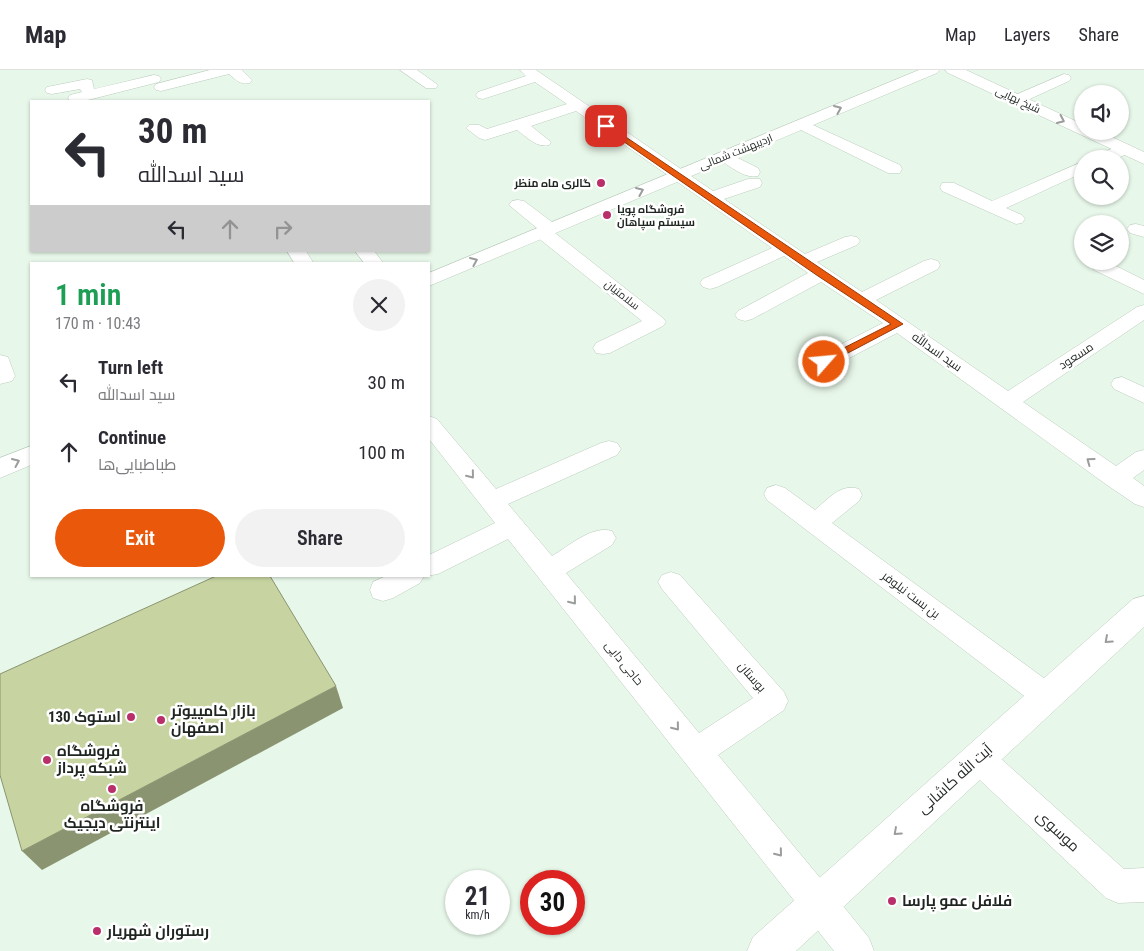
<!DOCTYPE html>
<html lang="en">
<head>
<meta charset="utf-8">
<style>
  body { margin:0; font-family:"Roboto Condensed",Cairo,sans-serif; background:#f2f2f3; color:#2b2b33; height:100vh; display:flex; flex-direction:column; font-size:19px; white-space:nowrap }
  * { box-sizing:border-box; margin:0 }
  p { font-size:16px; color:#7c7c81 }
  .icon { flex:none; width:28px; height:28px; fill:none; stroke:currentColor; stroke-width:2; stroke-linecap:round; stroke-linejoin:round }
  .map { position:relative; flex:1; overflow:hidden }
  .sheet { position:absolute; left:30px; top:192px; width:400px; height:315px; display:flex; flex-direction:column; background:#fff; border-radius:0px; box-shadow:0 1px 4px #0004 }
  .sheet>* { flex:none }
  .hud { position:absolute; left:30px; top:30px; width:400px; height:152px; border-radius:0px; box-shadow:0 1px 4px #0004; background:#fff; color:#2b2b33; overflow:hidden }
  .buttons { position:absolute; left:1074px; top:15px; display:grid; gap:10px }
  .buttons a { display:grid; place-items:center; width:55px; height:55px; border-radius:50%; background:#fff; box-shadow:0 1px 4px #0004; font-size:25px }
  .speed { position:absolute; left:445px; top:800px; display:flex; gap:10px; font-size:25px; font-weight:700; text-align:center }
  .speed>* { display:grid; place-content:center; width:65px; height:65px; border-radius:50%; background:#fff; box-shadow:0 1px 4px #0004; line-height:1 }
  .speed small { font-size:12px; font-weight:400 }
  .speed .limit { border:8px solid #d22; background:#fff; color:#111 }
  .pin { position:absolute; display:grid; place-items:center; width:42px; height:42px; color:#fff; margin:-21px; border-radius:10px; box-shadow:0 2px 8px #0006 }
  .me { position:absolute; width:55px; margin:-28px; rotate:63deg; stroke-linejoin:round; filter:drop-shadow(0 0 4px #0008) }
  .turn { display:flex; align-items:center; gap:18px; height:105px; padding:0 25px; font-size:22px }
  .turn .icon { width:65px; height:65px; stroke-width:2.5 }
  .turn b { display:block; font-size:35px; line-height:42px }
  .lanes { display:flex; align-items:center; height:48px; padding:0 25px; background:#0003; justify-content:center; gap:25px; direction:ltr }
  .lanes .off { opacity:.35 }
  .round { display:grid; place-items:center; flex:none; width:52px; height:52px; border-radius:26px; background:#f2f2f3 }
  .head { display:flex; align-items:center; justify-content:space-between; height:85px; padding:0 25px }
  h1 { font-size:30px; font-weight:600; line-height:38px; color:#1e9e55 }
  .cta { display:flex; gap:10px; margin-top:auto; padding:10px 25px }
  .cta a { flex:1; height:58px; border-radius:30px; background:#ea580c; color:#fff; font-size:20px; font-weight:600; line-height:58px; text-align:center }
  .cta a+a { background:#f2f2f3; color:#2b2b33 }
  ul { padding:0; list-style:none }
  li { display:flex; align-items:center; gap:15px; height:70px; padding:0 25px }
  li div { flex:1 }
  li b { display:block; font-size:19px }
  li em { font-style:normal }
  header { display:flex; align-items:center; gap:30px; box-sizing:border-box; height:70px; padding:0 25px; background:#fff; border-bottom:1px solid #e1e1e2 }
  header strong { font-size:24px }
  nav { display:flex; gap:28px; margin-inline-start:auto; font-size:18px }
  .map>svg:first-child { display:block }
  .lines { fill:none; stroke-linecap:round; stroke-linejoin:round }
  .street-casing { stroke:#bcccbe; stroke-width:1 }
  .secondary-casing { stroke:#bcccbe; stroke-width:1 }
  .street { fill:#fff; fill-rule:evenodd }
  .secondary { fill:#fff; fill-rule:evenodd }
  .shaded-wall { fill:#8b9471 }
  .building { fill:#c7d4a1; stroke:#8b9471 }
  .oneway { stroke:#9a9d9b }
  .route { fill:#ea580c; stroke:#983908 }
  .poi-dot { fill:#b92f69; stroke:#fff; stroke-width:2 }
  .labels { text-anchor:middle; dominant-baseline:central; stroke-width:5; stroke-linejoin:round; paint-order:stroke }
  .far-street-label { font-size:11px; fill:#1f2520; stroke:#fff }
  .far-poi-label { font-size:11px; font-weight:bold; fill:#1f2520; stroke:#fff; text-anchor:end }
  .street-label { font-size:12px; fill:#1f2520; stroke:#fff }
  .near-poi-label { font-size:15px; font-weight:bold; fill:#1f2520; stroke:#fff; text-anchor:start }
  .near-street-label { font-size:15px; fill:#1f2520; stroke:#fff }
</style>
</head>
<body>
<header>
<strong>Map</strong>
<nav><a>Map</a><a>Layers</a><a>Share</a></nav>
</header>
<div class="map">
<svg width="1144" height="881" viewBox="0 0 1144 881">
  <rect width="100%" height="100%" fill="#e7f7e9"/>
  <g class="lines">
    <defs>
      <g id="street">
        <path d="M210 0H242L252 10 250 13C240 15 236 10 229 4L161 21 156 20 154 17 156 14Z"/>
        <polygon points="400,0 417,0 438,15 436,18 426,18"/>
        <path d="M520 0H536L713 121 748 109H760L762 113 760 117 724 129 805 184 845 167 851 166 857 167 860 171 857 175 817 192 862 222 924 191 931 189 938 191 940 195 938 199 876 230 1008 321 1137 237 1144 235V250L1023 332 1116 396 1136 382 1144 380V400L1133 408 1144 416V437L1135 434 1107 415 897 263 832 297 824 299 816 297 813 292 816 287 883 253 821 212 752 249 745 251 738 249 735 245 738 241 808 203 784 186 717 217 710 219 703 217 700 213 703 209 772 178 576 41 531 56 551 72 549 75C536 78 527 67 517 60L485 70 479 68 466 58 469 55H479L487 59 567 34 535 12 483 29 478 28 476 25 478 22 526 6Z"/>
        <polygon points="1064,4 1069,5 1071,8 1069,11 1021,33 1011,33 1009,30 1011,27"/>
        <polygon points="154,5 159,6 161,9 159,12 84,31 70,31 68,28 70,25 82,22 80,19 52,24 47,23 45,20 47,17 87,9 92,10 94,19"/>
        <polygon points="802,50 900,95 902,99 900,103 888,103 797,58 794,55 797,52"/>
        <path d="M1123 74 1129 76 1131 79C1122 91 1106 89 1093 89L1095 86Z"/>
        <path d="M726 82 758 98 760 102 758 106C745 109 731 97 720 90L718 87 720 84Z"/>
        <polygon points="1082,92 1082,103 1006,138 1022,145 1025,149 1022,153 1016,154 942,121 940,117 942,113 954,113 992,131"/>
        <polygon points="518,130 524,131 556,155 559,159 555,163 663,248 666,252 663,256 610,283 603,284 596,283 593,278 596,273 642,251 537,167 534,163 538,159 509,135 512,131"/>
        <polygon points="1136,154 1144,156 1144,167 1130,163 1127,159 1130,155"/>
        <polygon points="287,181 306,181 314,194 295,194"/>
        <polygon points="355,181 374,181 384,194 365,194"/>
        <polygon points="1094,192 1108,192 1144,210 1144,224 1094,200 1092,196"/>
        <polygon points="0,285 8,287 15,306 12,311 0,314"/>
        <polygon points="1122,307 1144,317 1144,333 1114,319 1111,314 1114,309"/>
        <path d="M429 346 437 349 496 419 601 373 609 371 617 373 621 379 617 385 508 434 552 486C569 476 592 455 612 461L616 468 612 475 566 503 699 663 753 628 662 519 658 512 662 505 671 502 680 505 784 622 788 631 784 640 718 685 831 821 869 868 874 881H834L508 469 438 504 426 506H429V485L495 453 429 369Z"/>
        <path d="M776 415 785 418 815 440C828 429 841 413 859 419L862 425 859 431 832 453 1056 617 1061 626 1056 635 1046 639 1036 635 767 430 764 424 767 418Z"/>
        <polygon points="386,506 424,506 420,513 393,528 383,531 373,528 370,520 373,512"/>
        <polygon points="978,674 989,678 1124,799 1144,798 1144,832 1118,833 1106,828 967,698 962,688 967,678"/>
      </g>
      <g id="secondary">
        <polygon points="919,0 940,0 937,3 429,216 429,203"/>
        <polygon points="945,0 966,0 1082,54 1082,61 1099,61 1144,82 1144,94 948,3"/>
        <polygon points="31,376 31,395 0,408 0,388"/>
        <polygon points="1144,526 1144,557 796,881 747,881 753,867 1133,529"/>
      </g>
    </defs>
    <use href="#street" class="street-casing"/>
    <use href="#secondary" class="secondary-casing"/>
    <use href="#street" class="street"/>
    <use href="#secondary" class="secondary"/>
  </g>
  <polygon class="shaded-wall" points="336,616 343,638 42,800 22,781"/>
  <polygon class="building" points="216,506 270,506 336,616 22,781 0,705 0,604"/>
  <defs><path id="oneway-chevron" d="M-2-3.5L2.5 0L-2 3.5" fill="none" stroke-width="1.6" stroke-linecap="round" stroke-linejoin="round" transform="scale(1.25)"/></defs>
  <g class="oneway">
    <use href="#oneway-chevron" transform="translate(838 39) rotate(-23)"/>
    <use href="#oneway-chevron" transform="translate(1061 50) rotate(25)"/>
    <use href="#oneway-chevron" transform="translate(640 121) rotate(-23)"/>
    <use href="#oneway-chevron" transform="translate(474 191) rotate(-23)"/>
    <use href="#oneway-chevron" transform="translate(1090 391) rotate(-144)"/>
    <use href="#oneway-chevron" transform="translate(16 392) rotate(-24)"/>
    <use href="#oneway-chevron" transform="translate(471 405) rotate(51)"/>
    <use href="#oneway-chevron" transform="translate(573 531) rotate(51)"/>
    <use href="#oneway-chevron" transform="translate(1108 570) rotate(138)"/>
    <use href="#oneway-chevron" transform="translate(676 657) rotate(51)"/>
    <use href="#oneway-chevron" transform="translate(897 762) rotate(138)"/>
    <use href="#oneway-chevron" transform="translate(779 783) rotate(51)"/>
  </g>
  <polygon class="route" points="604,55 608,55 903,254 827,294 820,294 820,290 891,254 818,206 604,58"/>
  <g class="poi-dot">
    <circle cx="601" cy="113" r="5"/>
    <circle cx="607" cy="145" r="5"/>
    <circle cx="131" cy="647" r="5"/>
    <circle cx="161" cy="650" r="5"/>
    <circle cx="47" cy="690" r="5"/>
    <circle cx="112" cy="719" r="5"/>
    <circle cx="892" cy="831" r="5"/>
    <circle cx="97" cy="861" r="5"/>
  </g>
  <g class="labels">
    <g class="far-street-label">
      <text transform="translate(1018 30) rotate(25)">شیخ بهایی</text>
      <text transform="translate(736 82) rotate(-22)">اردیبهشت شمالی</text>
      <text transform="translate(622 225) rotate(38)">سلامتیان</text>
    </g>
    <g class="far-poi-label">
      <text x="591" y="113">گالری ماه منظر</text>
      <text x="617" y="139" text-anchor="start">فروشگاه پویا<tspan x="617" dy="13">سیستم سپاهان</tspan></text>
    </g>
    <g class="street-label">
      <text transform="translate(937 282) rotate(35)">سید اسدالله</text>
      <text transform="translate(1076 286) rotate(-33)">مسعود</text>
      <text transform="translate(911 525) rotate(37)">بن بست نیلوفر</text>
      <text transform="translate(624 593) rotate(51)">حاجی دایی</text>
      <text transform="translate(752 607) rotate(49)">بوستان</text>
    </g>
    <g class="near-poi-label">
      <text x="171" y="641">بازار کامپیوتر<tspan x="171" dy="17">اصفهان</tspan></text>
      <text x="121" y="647" text-anchor="end">استوک 130</text>
      <text x="57" y="681">فروشگاه<tspan x="57" dy="17">شبکه پرداز</tspan></text>
      <text x="112" y="736" text-anchor="middle">فروشگاه<tspan x="112" dy="17">اینترنتی دیجیک</tspan></text>
      <text x="902" y="831">فلافل عمو پارسا</text>
      <text x="107" y="861">رستوران شهریار</text>
    </g>
    <g class="near-street-label">
      <text transform="translate(955 709) rotate(-42)">آیت الله کاشانی</text>
      <text transform="translate(1058 761) rotate(43)">موسوی</text>
    </g>
  </g>
</svg>
<div class="buttons">
<a><svg class="icon" aria-label="sound" viewBox="0 0 24 24"><path d="M4 9h4l5-4v14l-5-4H4zM17 9q2 3 0 6"/></svg></a>
<a><svg class="icon" aria-label="search" viewBox="0 0 24 24"><circle cx="10" cy="10" r="6"/><path d="M15 15l6 6"/></svg></a>
<a><svg class="icon" aria-label="layers" viewBox="0 0 24 24"><path d="M12 4l9 5-9 5-9-5zM3 14l9 5 9-5"/></svg></a>
</div>
<div class="speed"><div>21<small>km/h</small></div><div class="limit">30</div></div>
<div class="pin" style="left:606px;top:56px;background:#d93025"><svg class="icon" aria-label="arrive" viewBox="0 0 24 24"><path d="M6 21V4h12l-3 4 3 4H6"/></svg></div>
<svg class="me" style="left:824px;top:292px" viewBox="-20 -20 40 40"><circle r="17" fill="#ea580c" stroke="#fff" stroke-width="3"/><path d="M0-11L8 9 0 5-8 9z" fill="#fff"/></svg>
<div class="hud">
<div class="turn"><svg class="icon" aria-label="left" viewBox="0 0 24 24"><path d="M17 20v-9H6M10 6l-5 5 5 5"/></svg><div><b>30 m</b>سید اسدالله</div></div>
<div class="lanes"><svg class="icon" aria-label="left" viewBox="0 0 24 24"><path d="M17 20v-9H6M10 6l-5 5 5 5"/></svg><svg class="icon off" aria-label="ahead" viewBox="0 0 24 24"><path d="M12 20V5M6 11l6-6 6 6"/></svg><svg class="icon off" aria-label="right" viewBox="0 0 24 24"><path d="M7 20v-9h11M14 6l5 5-5 5"/></svg></div>
</div>
<section class="sheet">
<div class="head"><div><h1>1 min</h1><p>170 m · 10:43</p></div><a class="round"><svg class="icon" aria-label="close" viewBox="0 0 24 24"><path d="M6 6l12 12M18 6L6 18"/></svg></a></div>
<ul>
<li><svg class="icon" aria-label="left" viewBox="0 0 24 24"><path d="M17 20v-9H6M10 6l-5 5 5 5"/></svg><div><b>Turn left</b><p>سید اسدالله</p></div><em>30 m</em></li>
<li><svg class="icon" aria-label="ahead" viewBox="0 0 24 24"><path d="M12 20V5M6 11l6-6 6 6"/></svg><div><b>Continue</b><p>طباطبایی‌ها</p></div><em>100 m</em></li>
</ul>
<div class="cta"><a>Exit</a><a>Share</a></div>
</section>
</div>
</body>
</html>
